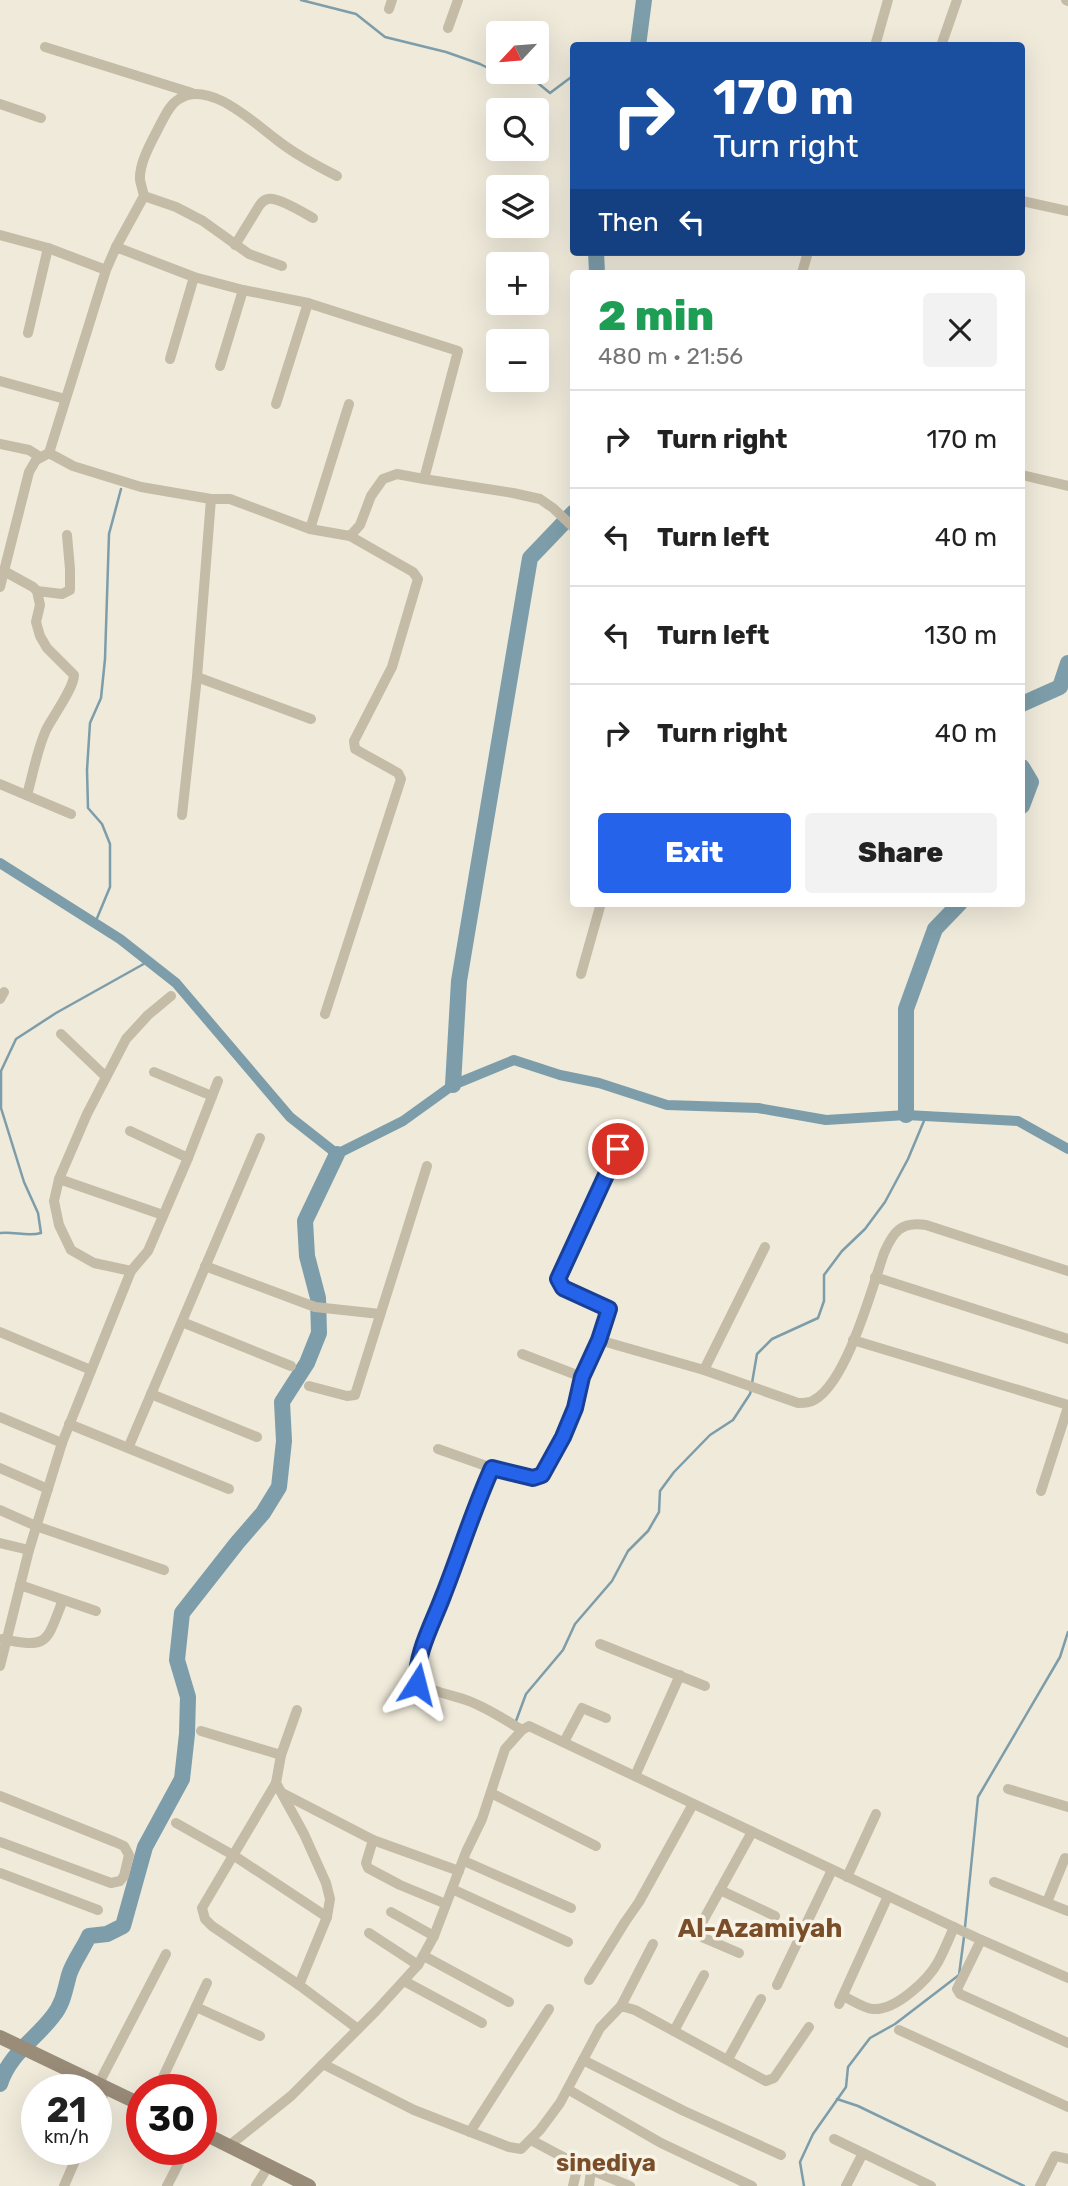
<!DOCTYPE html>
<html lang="en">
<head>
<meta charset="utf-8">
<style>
  body { margin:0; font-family:Rubik,sans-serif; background:#f2f2f2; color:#222; height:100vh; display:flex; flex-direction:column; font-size:26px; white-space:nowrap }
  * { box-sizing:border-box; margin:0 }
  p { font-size:23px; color:#767676 }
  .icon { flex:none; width:38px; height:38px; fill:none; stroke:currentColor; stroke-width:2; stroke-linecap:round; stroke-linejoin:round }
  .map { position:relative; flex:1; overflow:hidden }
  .side { position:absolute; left:570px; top:270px; width:455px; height:637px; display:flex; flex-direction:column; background:#fff; border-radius:7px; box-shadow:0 7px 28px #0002 }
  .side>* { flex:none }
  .guide { position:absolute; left:570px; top:42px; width:455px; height:214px; border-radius:7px; box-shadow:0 7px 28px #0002; background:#1a4fa0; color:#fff; overflow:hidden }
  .needle { width:46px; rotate:244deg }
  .tools { position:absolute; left:486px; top:21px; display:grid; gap:14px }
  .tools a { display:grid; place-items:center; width:63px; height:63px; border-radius:7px; background:#fff; box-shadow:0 7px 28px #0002; font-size:35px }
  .speed { position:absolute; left:21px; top:2074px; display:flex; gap:14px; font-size:35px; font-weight:700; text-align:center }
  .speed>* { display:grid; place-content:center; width:91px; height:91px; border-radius:50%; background:#fff; box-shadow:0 7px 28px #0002; line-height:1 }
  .speed small { font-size:18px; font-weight:400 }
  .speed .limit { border:10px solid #d22; background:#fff; color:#111 }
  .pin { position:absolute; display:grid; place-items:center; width:60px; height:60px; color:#fff; margin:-30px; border:4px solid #fff; border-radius:50%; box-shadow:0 2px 7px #0007 }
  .me { position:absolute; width:77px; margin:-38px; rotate:9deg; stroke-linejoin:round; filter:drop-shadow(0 0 5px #0008) }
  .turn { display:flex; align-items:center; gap:24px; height:147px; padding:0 28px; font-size:32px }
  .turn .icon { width:91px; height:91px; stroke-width:2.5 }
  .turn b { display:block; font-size:49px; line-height:60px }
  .then { display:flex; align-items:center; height:66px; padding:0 28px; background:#0003; gap:14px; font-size:26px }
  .round { display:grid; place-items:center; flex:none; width:74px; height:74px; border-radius:7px; background:#f2f2f2 }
  .head { display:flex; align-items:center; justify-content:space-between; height:119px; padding:0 28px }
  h1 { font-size:42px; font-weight:800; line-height:52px; color:#1e9e55 }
  .button { display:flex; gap:14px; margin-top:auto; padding:14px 28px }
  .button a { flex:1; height:80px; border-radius:7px; background:#2563eb; color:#fff; font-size:28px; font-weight:800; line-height:80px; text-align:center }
  .button a+a { background:#f2f2f2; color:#222 }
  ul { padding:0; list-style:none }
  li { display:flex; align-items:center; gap:21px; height:98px; padding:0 28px; border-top:2px solid #e0e0e0 }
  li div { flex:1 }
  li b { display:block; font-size:26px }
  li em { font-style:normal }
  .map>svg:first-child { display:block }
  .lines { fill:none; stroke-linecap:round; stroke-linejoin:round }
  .stream { stroke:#7c9da9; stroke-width:2.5 }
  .canal { stroke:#7c9da9; stroke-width:10 }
  .river { stroke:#7c9da9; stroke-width:16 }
  .street { stroke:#c5bca7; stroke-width:10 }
  .secondary { stroke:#998c79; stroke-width:14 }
  .route-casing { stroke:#184099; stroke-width:18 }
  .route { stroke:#2563eb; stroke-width:12 }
  .labels { text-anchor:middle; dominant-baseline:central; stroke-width:7; stroke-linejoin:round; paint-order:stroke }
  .neighbourhood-label { font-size:24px; font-weight:bold; fill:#7a4e28; stroke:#f7f3e6 }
  .quarter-label { font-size:26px; font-weight:bold; fill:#7a4e28; stroke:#f7f3e6 }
</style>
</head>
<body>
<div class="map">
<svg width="1068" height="2186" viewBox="0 0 1068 2186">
  <rect width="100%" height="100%" fill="#efeada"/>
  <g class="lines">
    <g class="stream">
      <polyline points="301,0 356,14 385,37 446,52 480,64 502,75 528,75 550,93 574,75"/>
      <polyline points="95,923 110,887 110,844 102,824 88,808 87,770 90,723 101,698 105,659 109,534 121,489"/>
      <path d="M0 1233C14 1231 27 1237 41 1233L38 1213 24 1182 1 1108V1071L16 1039 56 1013 149 961"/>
      <polyline points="752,1383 757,1354 772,1339 818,1318 824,1301 824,1275 842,1251 865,1229 885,1202 908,1159 926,1116"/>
      <polyline points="516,1721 526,1694 563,1650 575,1624 612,1581 628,1551 648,1531 659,1512 660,1491 674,1472 710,1435 733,1420 750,1394 751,1390"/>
      <polyline points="965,1927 978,1797 1060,1657 1068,1632"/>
      <polyline points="837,2099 858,2106 1024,2186"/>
      <polyline points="804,2186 800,2162 813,2134 846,2087 848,2067 870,2038 895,2024 959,1975 964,1937"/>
    </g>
    <polyline class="canal" points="0,863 120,939 176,983 290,1117 337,1154 403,1121 453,1085 514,1060 560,1075 599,1083 667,1105 758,1108 826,1120 906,1115 1018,1121 1068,1149"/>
    <g class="river">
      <polyline points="638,46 644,0"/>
      <polyline points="596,252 597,273"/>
      <polyline points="1022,704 1060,687 1068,663"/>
      <polyline points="1022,767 1031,782 1022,806"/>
      <polyline points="453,1085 459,981 530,558 574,512"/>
      <polyline points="906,1115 906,1009 935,929 960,903"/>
      <path d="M0 2084C10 2053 35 2040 53 2016 63 2004 65 1990 69 1975 73 1962 83 1949 89 1936L107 1934 123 1926 145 1847 182 1779 187 1734 188 1697 177 1660 182 1613 237 1543 263 1513 279 1487 284 1441 282 1402 307 1363 319 1333 318 1298 307 1256 305 1221 337 1154"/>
    </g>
    <g class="street">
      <polyline points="1066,0 1068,1"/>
      <polyline points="389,9 392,0"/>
      <polyline points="448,28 458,0"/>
      <polyline points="875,46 888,0"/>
      <polyline points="941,46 957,0"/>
      <polyline points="45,47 192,93"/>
      <polyline points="0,104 41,118"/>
      <polyline points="144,196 176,207 203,221 249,254 282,266"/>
      <polyline points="1022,201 1068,211"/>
      <polyline points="0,235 48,248 106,270 49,453 73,466 141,487 211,499 230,499 310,529 350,536 360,525 371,496 383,479 397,474 424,479 458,351 308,303 243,290 194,277 116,247 106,270"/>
      <path d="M235 245 259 206C262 202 263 200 268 199 278 197 304 213 313 218"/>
      <path d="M116 247 144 196C143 191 141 185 140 180 139 162 152 141 160 125 165 116 170 104 179 99 209 79 254 123 277 140 296 155 315 165 337 176"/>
      <polyline points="802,273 808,252"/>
      <polyline points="28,333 48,248"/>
      <polyline points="170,359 194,277"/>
      <polyline points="220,366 243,290"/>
      <polyline points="0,381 65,399"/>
      <polyline points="276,404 308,303"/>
      <polyline points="0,444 29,450 40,457"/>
      <polyline points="1022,475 1068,486"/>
      <polyline points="424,479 513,493 540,499 553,508 574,528"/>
      <polyline points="310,529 349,404"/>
      <path d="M4 571 33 587 37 591 40 605 36 622 40 636 47 648 74 675C74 688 53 716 46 730 37 750 33 774 27 795"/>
      <polyline points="0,587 29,472 36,460 49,453"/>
      <polyline points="37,591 62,594 70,590 70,569 67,535"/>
      <polyline points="197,677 311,719"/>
      <polyline points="0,784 71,814"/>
      <polyline points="182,815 197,677 211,499"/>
      <polyline points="581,974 601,903"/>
      <polyline points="0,999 4,992"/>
      <polyline points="325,1014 401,779 398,773 355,749 354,741 392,667 418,579 413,572 350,536"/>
      <polyline points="61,1034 105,1076"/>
      <polyline points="154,1072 212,1096"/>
      <polyline points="130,1131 188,1158"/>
      <polyline points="59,1179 163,1215"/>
      <polyline points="205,1266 315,1307 380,1314"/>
      <polyline points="131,1271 94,1263 71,1250 59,1225 54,1201 59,1179 87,1114 126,1039 148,1015 171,996"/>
      <polyline points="875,1277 1068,1339"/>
      <polyline points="182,1322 291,1366"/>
      <polyline points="0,1332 91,1370"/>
      <path d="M599 1340 704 1370 798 1403C803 1403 810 1403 814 1400 847 1382 872 1288 884 1253 893 1232 901 1221 926 1225L1068 1271"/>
      <polyline points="853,1340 1068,1405"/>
      <polyline points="522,1354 582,1377"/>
      <polyline points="704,1370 765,1247"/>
      <polyline points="309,1386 347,1396 355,1395 427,1166"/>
      <polyline points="151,1394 257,1437"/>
      <polyline points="0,1417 62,1443"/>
      <polyline points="69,1424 229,1489"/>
      <polyline points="129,1446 260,1138"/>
      <path d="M438 1449 492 1468C474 1510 460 1553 443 1596 433 1623 415 1654 417 1684 433 1691 450 1695 466 1700 486 1707 504 1719 522 1730"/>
      <polyline points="0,1468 48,1489"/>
      <polyline points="492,1468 533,1478 543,1475 563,1437 575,1408 582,1377 599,1340 609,1309 563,1288 558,1278 618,1149 625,1128"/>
      <polyline points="1041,1491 1068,1407"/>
      <polyline points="0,1510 36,1526 164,1570"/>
      <polyline points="0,1543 29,1550"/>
      <polyline points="20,1585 96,1611"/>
      <path d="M2 1639C50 1649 46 1642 63 1600"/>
      <polyline points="600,1644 705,1686"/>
      <polyline points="0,1666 29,1550 62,1443 131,1271 148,1251 188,1158 218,1081"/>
      <polyline points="297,1710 281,1755 276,1783 304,1834 326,1883 330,1899 327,1917 299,1985"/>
      <polyline points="201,1731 281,1755"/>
      <polyline points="564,1742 582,1708 606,1718"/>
      <polyline points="635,1776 680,1675"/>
      <polyline points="276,1783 202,1908 205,1919 212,1926 299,1985 358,2029"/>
      <polyline points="1008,1789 1068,1807"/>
      <polyline points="282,1793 373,1840 459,1871"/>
      <polyline points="491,1793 596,1846"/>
      <polyline points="0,1796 115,1842 124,1846 129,1855 124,1876 120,1881 111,1883 0,1842"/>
      <polyline points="176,1823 233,1855 327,1917"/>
      <polyline points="373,1840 366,1863 368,1868 400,1885 446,1904"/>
      <polyline points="464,1861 571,1908"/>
      <polyline points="0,1873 98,1910"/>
      <polyline points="847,1877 876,1814"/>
      <polyline points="994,1882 1068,1911"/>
      <polyline points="452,1889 568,1942"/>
      <polyline points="720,1890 775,1916"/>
      <polyline points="1047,1902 1065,1858"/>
      <polyline points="391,1912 434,1936"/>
      <polyline points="369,1933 418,1965"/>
      <polyline points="981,1940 957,1989 960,1994 1068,2043"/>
      <polyline points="739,1953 704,1938 699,1928 752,1832"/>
      <polyline points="424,1956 509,2002"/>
      <polyline points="589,1980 625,1922 639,1902 693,1804"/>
      <polyline points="404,1981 482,2023"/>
      <polyline points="777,1985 832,1870"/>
      <path d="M843 1996C852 2000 863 2008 873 2009 895 2011 928 1980 938 1962 944 1951 949 1939 954 1927"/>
      <polyline points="839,2004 888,1896"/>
      <polyline points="621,2006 653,1944"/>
      <polyline points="196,2007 260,2036"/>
      <polyline points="899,2030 1068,2107"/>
      <polyline points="674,2031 704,1975"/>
      <polyline points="728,2059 761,1999"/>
      <polyline points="583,2060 684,2111 781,2155"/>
      <polyline points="323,2064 414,2110 509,2147 521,2149 540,2130 560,2103 600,2028 621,2006 635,2010 766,2081 774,2078 809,2027"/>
      <polyline points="98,2085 166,1954"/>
      <polyline points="157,2090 207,1983"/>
      <polyline points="569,2090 661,2143 752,2186"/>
      <polyline points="96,2111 106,2089"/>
      <polyline points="470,2132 549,2009"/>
      <polyline points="834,2139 863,2153"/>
      <polyline points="531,2140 578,2165 573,2186"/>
      <polyline points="230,2145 291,2096 376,2011 418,1965 434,1936 466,1852 482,1819 505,1749 522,1730 529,1726 977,1938 1068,1978"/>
      <polyline points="579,2165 630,2186"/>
      <polyline points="64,2186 80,2149"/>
      <polyline points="167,2186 186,2149"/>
      <polyline points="256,2186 269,2165"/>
      <polyline points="589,2186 591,2170"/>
      <polyline points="846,2186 863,2153 931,2186"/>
      <polyline points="1040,2186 1055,2156 1068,2159"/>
    </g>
    <g class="secondary">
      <polyline points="0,2037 142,2105"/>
      <polyline points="201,2132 309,2186"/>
    </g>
  </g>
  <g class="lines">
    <defs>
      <path id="route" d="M417 1684C415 1654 433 1623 443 1596 460 1553 473 1510 492 1468L533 1478 542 1475 563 1437 575 1408 582 1377 599 1340 609 1309 563 1288 558 1279 618 1149"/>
    </defs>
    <use href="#route" class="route-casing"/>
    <use href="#route" class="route"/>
  </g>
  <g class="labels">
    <g class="neighbourhood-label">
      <text x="606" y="2163">sinediya</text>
    </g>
    <g class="quarter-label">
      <text x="760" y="1928">Al-Azamiyah</text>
    </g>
  </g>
</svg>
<div class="tools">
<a><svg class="needle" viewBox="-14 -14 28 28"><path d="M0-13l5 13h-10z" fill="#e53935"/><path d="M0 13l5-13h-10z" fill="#767676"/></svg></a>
<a><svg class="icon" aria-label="search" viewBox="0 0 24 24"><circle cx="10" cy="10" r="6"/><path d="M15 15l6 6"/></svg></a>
<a><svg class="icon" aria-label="layers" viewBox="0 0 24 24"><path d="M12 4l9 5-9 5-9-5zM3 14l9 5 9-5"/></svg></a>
<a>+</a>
<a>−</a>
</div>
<div class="speed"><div>21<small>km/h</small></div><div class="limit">30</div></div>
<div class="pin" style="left:618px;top:1149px;background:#d93025"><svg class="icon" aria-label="arrive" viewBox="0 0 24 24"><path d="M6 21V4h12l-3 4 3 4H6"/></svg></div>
<svg class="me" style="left:417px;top:1684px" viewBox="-20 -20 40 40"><path d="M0-17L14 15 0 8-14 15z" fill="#2563eb" stroke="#fff" stroke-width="4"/></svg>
<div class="guide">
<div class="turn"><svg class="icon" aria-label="right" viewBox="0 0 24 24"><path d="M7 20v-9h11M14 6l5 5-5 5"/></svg><div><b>170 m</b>Turn right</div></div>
<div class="then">Then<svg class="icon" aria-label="left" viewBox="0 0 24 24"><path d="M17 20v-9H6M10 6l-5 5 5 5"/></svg></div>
</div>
<section class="side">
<div class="head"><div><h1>2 min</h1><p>480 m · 21:56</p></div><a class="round"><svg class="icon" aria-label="close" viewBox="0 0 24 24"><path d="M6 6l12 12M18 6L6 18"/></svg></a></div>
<ul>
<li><svg class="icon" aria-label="right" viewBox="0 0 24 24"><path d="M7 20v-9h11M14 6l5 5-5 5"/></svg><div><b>Turn right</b></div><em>170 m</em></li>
<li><svg class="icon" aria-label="left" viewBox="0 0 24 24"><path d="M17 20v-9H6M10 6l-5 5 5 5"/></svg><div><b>Turn left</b></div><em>40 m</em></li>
<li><svg class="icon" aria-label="left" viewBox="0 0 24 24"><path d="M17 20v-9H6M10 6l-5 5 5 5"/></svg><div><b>Turn left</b></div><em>130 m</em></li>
<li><svg class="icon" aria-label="right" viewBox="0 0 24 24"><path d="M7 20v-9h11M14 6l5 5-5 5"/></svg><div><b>Turn right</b></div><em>40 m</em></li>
</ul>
<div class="button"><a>Exit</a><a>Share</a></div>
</section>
</div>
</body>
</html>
